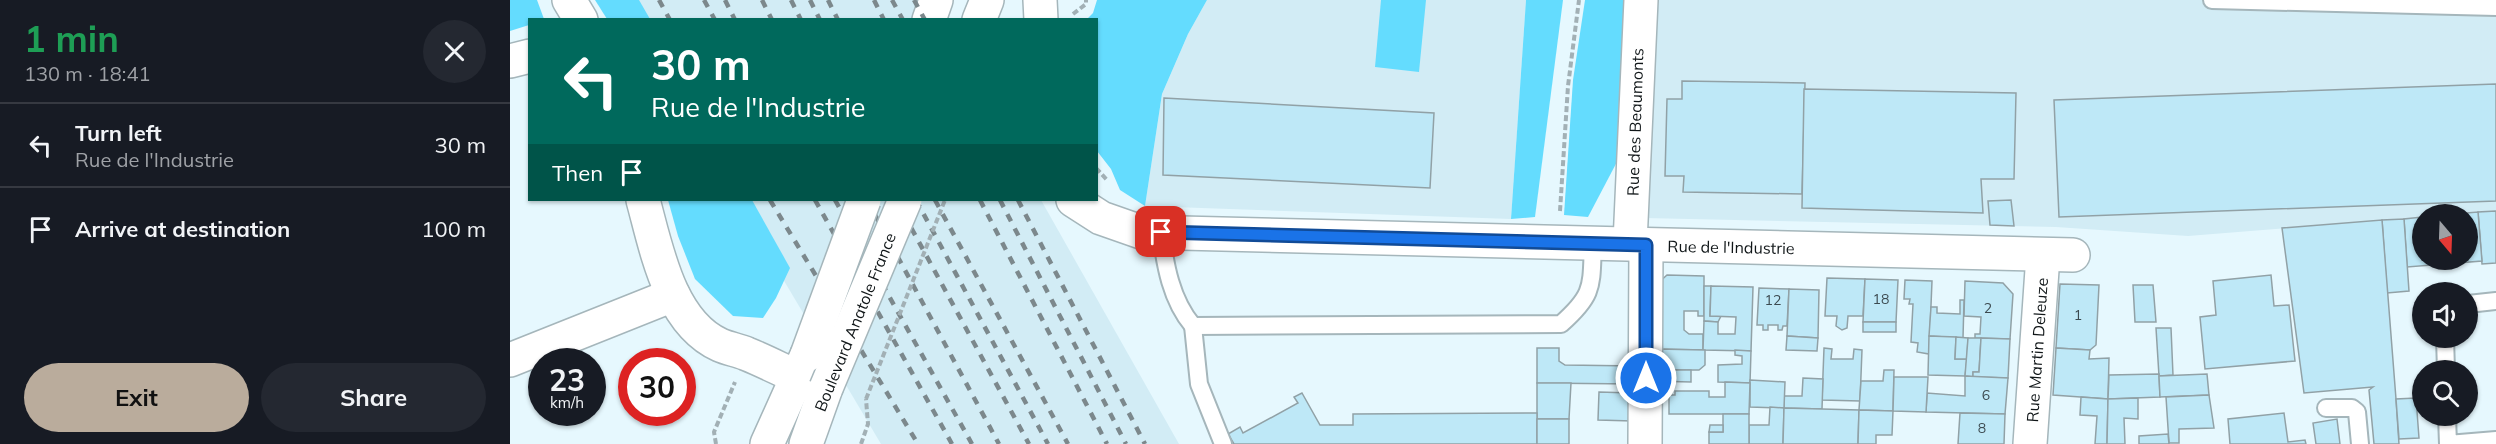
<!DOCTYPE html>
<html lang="en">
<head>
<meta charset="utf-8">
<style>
  body { margin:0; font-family:Mulish,sans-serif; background:#242831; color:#f1f3f6; height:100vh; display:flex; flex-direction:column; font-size:22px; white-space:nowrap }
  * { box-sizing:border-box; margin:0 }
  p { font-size:20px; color:#9ea1a6 }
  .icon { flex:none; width:33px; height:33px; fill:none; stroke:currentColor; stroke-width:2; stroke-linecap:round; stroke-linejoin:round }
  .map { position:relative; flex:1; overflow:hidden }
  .details { display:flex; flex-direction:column; background:#171b24; width:510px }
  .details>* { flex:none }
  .banner { position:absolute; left:18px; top:18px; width:570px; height:183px; border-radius:0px; box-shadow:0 2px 4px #0004; background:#00695c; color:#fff; overflow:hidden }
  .needle { width:39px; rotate:161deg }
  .controls { position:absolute; left:1902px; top:204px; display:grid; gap:12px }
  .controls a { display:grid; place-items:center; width:66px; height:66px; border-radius:50%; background:#171b24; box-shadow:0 2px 4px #0004; font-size:30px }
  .speed { position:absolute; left:18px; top:348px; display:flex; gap:12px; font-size:30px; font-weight:700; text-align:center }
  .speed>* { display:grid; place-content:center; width:78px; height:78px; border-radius:50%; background:#171b24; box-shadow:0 2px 4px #0004; line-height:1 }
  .speed small { font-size:15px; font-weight:400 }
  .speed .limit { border:9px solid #d22; background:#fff; color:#111 }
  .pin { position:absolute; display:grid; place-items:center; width:51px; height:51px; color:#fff; margin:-26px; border-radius:12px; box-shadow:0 3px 9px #0006 }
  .me { position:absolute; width:66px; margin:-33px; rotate:0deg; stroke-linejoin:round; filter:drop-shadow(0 0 4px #0008) }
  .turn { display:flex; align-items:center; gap:21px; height:126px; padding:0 24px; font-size:27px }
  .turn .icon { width:78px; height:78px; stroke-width:2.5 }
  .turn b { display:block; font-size:42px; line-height:51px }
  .then { display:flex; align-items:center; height:57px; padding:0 24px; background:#0003; gap:12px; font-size:22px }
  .round { display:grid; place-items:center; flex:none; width:63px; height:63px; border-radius:32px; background:#242831 }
  .summary { display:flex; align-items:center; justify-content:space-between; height:102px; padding:0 24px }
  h1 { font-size:36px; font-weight:700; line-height:45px; color:#1e9e55 }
  .button { display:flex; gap:12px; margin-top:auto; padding:12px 24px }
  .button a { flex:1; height:69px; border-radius:36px; background:#baac9c; color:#111; font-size:24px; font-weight:700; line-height:69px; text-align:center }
  .button a+a { background:#242831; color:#f1f3f6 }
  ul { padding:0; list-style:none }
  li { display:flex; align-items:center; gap:18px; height:84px; padding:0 24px; border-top:2px solid #363941 }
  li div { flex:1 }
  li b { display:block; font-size:22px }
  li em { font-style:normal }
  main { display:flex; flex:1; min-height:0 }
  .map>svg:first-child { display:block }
  .built { fill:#d2ecf5 }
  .green { fill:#64dcfe }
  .building { fill:#bee8f7; stroke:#91a1a6; stroke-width:1.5 }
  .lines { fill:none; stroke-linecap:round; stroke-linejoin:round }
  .lane-casing { stroke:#a5b6bb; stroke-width:20 }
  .street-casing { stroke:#a5b6bb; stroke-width:36 }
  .primary-casing { stroke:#a5b6bb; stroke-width:36 }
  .path { stroke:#a2b0b5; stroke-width:4; stroke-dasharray:6 3; stroke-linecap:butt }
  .lane { stroke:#fff; stroke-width:16 }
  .street { stroke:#fff; stroke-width:33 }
  .primary { stroke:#fff; stroke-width:33 }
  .rail { stroke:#7c888c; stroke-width:4.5; stroke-dasharray:8 8; stroke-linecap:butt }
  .primary-bridge-casing { stroke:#a5b6bb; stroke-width:36; stroke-linecap:butt }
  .path-bridge { stroke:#a2b0b5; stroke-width:4; stroke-dasharray:6 3; stroke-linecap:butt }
  .primary-bridge { stroke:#fff; stroke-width:33 }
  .route-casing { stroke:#114b97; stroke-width:15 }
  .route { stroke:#1a73e8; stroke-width:10 }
  .labels { text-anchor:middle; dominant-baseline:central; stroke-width:4.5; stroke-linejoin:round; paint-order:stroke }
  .number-label { font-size:14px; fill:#3c4a50 }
  .street-label { font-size:16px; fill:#101618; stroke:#fff }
</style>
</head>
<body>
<main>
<section class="details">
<div class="summary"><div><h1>1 min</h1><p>130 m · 18:41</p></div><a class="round"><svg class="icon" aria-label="close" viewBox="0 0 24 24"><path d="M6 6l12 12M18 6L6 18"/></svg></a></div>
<ul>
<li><svg class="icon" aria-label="left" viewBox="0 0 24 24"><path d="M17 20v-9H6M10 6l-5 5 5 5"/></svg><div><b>Turn left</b><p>Rue de l'Industrie</p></div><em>30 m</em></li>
<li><svg class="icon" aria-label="arrive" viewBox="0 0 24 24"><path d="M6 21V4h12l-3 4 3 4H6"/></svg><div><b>Arrive at destination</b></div><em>100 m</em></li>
</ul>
<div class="button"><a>Exit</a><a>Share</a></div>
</section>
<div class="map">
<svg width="1986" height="444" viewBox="0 0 1986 444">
  <rect width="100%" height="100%" fill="#e6f8fe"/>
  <g class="built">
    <polygon points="108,0 421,0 432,19 120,19"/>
    <polygon points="697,0 1016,0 1001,219 635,206 652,94 678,34"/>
    <polygon points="1144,0 1986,0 1986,211 1912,214 1912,217 1678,236 1546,227 1134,218"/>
    <polygon points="226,200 531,200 669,444 371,444"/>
  </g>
  <g class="green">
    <polygon points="0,0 27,0 34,19 20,20 19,25 0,31"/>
    <polygon points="85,0 129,0 140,19 97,19"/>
    <polygon points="587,0 697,0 678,34 652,94 635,206 610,190 601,169 587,151 586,20 577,19 583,13"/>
    <polygon points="871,0 916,0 909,72 865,67"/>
    <polygon points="1016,0 1053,0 1025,217 1001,219"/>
    <polygon points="1075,0 1125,0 1119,139 1078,217 1054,215 1063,80"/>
    <polygon points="158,200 242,200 280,268 266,298 253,318 223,316 185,279 168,236"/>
  </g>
  <g class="building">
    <polygon points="1172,81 1295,83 1292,194 1173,192 1174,176 1155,176 1157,99 1172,99"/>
    <polygon points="1986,84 1986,201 1549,217 1544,100"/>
    <polygon points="1294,89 1506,93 1504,179 1471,179 1473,213 1292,208"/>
    <polygon points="654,98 924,113 920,188 653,175"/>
    <polygon points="1501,200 1504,226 1480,225 1478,201"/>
    <polygon points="1986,211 1986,263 1972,264 1968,212"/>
    <polygon points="1968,212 1972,261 1897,267 1894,219 1912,217 1912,260 1958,260 1958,214 1944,214"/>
    <polygon points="1894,219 1899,291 1877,293 1872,220"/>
    <polygon points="1872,220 1886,399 1889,444 1864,444 1859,390 1863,387 1794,393 1772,228"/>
    <polygon points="1157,275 1194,276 1194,316 1188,316 1188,311 1174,311 1174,330 1179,334 1193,334 1193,350 1146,349 1146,285"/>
    <polygon points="1761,275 1764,306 1779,305 1785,361 1695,369 1690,317 1706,315 1703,281"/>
    <polygon points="1317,278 1355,279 1353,316 1338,316 1337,328 1332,330 1326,326 1327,316 1315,316"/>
    <polygon points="1355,279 1388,280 1386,322 1353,322"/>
    <polygon points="1395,280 1422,281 1419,354 1407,352 1408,343 1401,342 1403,304 1399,304 1400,299 1394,299"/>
    <polygon points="1455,281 1493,283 1503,294 1500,339 1465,338 1465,334 1470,334 1471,317 1454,316"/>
    <polygon points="1550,284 1589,285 1586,345 1580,350 1546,348"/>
    <polygon points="1623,285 1643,285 1646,322 1625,322"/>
    <polygon points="1194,286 1201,286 1200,316 1211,316 1208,322 1194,321"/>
    <polygon points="1201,286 1243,287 1241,351 1193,350 1194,321 1208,322 1208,334 1225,334 1226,317 1200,316"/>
    <polygon points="1249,288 1279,289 1277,326 1273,326 1272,330 1268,330 1268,325 1258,325 1258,330 1253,330 1253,325 1247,325"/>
    <polygon points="1279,289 1309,290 1308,338 1277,336"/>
    <polygon points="1450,300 1454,300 1453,338 1419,336 1421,307 1427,307 1427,313 1450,314"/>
    <rect x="1353" y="322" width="33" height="10"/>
    <polygon points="1646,328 1661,328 1663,375 1649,376"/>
    <polygon points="1277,336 1308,338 1307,351 1276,350"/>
    <polygon points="1419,336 1446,337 1445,359 1457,359 1455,376 1418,375"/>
    <polygon points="1446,337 1458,338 1457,359 1445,359"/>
    <polygon points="1458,338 1471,338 1469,372 1463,372 1463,377 1455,376"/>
    <polygon points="1471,338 1500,339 1498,378 1463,377 1463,372 1469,372"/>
    <polygon points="1027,348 1049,348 1049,361 1055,365 1125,366 1124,384 1027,383"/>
    <polygon points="1314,348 1322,349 1321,359 1343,359 1344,349 1352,350 1350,401 1312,400"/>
    <polygon points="1546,348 1580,350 1579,359 1599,358 1598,399 1543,395"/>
    <polygon points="1146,349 1195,350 1195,365 1189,370 1143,370"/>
    <polygon points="1225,350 1241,351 1240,383 1208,382 1208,365 1232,364 1232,356 1225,355"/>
    <polygon points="1143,370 1181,370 1181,382 1143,381"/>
    <polygon points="1374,370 1384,370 1383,411 1349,410 1351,381 1373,381"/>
    <polygon points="1649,374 1650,397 1598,399 1599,375"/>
    <polygon points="1697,374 1699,395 1650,397 1649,376"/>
    <polygon points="1455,376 1498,378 1495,414 1416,412 1417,393 1455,396"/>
    <polygon points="1384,377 1418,377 1416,412 1383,411"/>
    <polygon points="1293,378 1313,379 1312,409 1274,408 1274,396 1292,396"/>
    <polygon points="1240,380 1275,382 1274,408 1240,407"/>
    <polygon points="1215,382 1240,383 1239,414 1159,414 1159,395 1165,395 1165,391 1199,391 1199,397 1215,397"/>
    <polygon points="1027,383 1061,383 1059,419 1027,419"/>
    <polygon points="1089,392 1121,393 1122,421 1088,420"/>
    <polygon points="792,393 810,425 843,425 843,414 1027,413 1027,444 724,444 718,434 730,427 733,433 788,403 784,397"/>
    <polygon points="1699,395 1704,428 1669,429 1669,443 1659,443 1656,397"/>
    <polygon points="1571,397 1598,399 1597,444 1585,444 1587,416 1570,415"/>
    <polygon points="1628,398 1628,419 1614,418 1615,444 1597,444 1598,399"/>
    <polygon points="1906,398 1909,438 1889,439 1886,399"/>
    <polygon points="1260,407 1274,408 1273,444 1239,444 1239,425 1259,425"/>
    <polygon points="1274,408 1349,410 1348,444 1273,444"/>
    <polygon points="1349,410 1383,411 1382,435 1366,435 1366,444 1348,444"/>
    <polygon points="1450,413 1495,414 1494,444 1448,444"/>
    <polygon points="1774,413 1778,442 1795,440 1796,444 1720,444 1718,419"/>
    <polygon points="1213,414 1239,414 1239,444 1199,444 1199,432 1213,432"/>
    <rect x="1027" y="419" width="32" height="25"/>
    <polygon points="1827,419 1830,444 1806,444 1803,423"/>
    <polygon points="1200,425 1213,425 1213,432 1199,432"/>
    <polygon points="1658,434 1659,444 1629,444 1629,436"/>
  </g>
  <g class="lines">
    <defs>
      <g id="lane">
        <polyline points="1702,0 1986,7"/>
        <path d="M651 232C655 265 661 300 683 326L1051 324C1085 294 1081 286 1083 243"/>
        <polyline points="1958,304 1986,301"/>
        <polyline points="683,326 689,384 713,444"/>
        <polyline points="1935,338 1936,370"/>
        <polyline points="1816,408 1842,408 1847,412 1850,444"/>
        <polyline points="1937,416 1938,444 1986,440"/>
      </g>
      <g id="street">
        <polyline points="59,0 71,20"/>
        <polyline points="530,0 531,20"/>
        <polyline points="0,61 20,56"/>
        <path d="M133 200C146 247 159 322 210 345 219 349 228 350 237 354 262 364 286 378 312 387"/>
        <polyline points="563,200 591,218 631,232 1563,255"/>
        <polyline points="1120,243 1131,0"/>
        <polyline points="0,360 163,295"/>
        <polyline points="1135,444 1136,245"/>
        <polyline points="1520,444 1533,255"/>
      </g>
      <g id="primary">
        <polyline points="419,20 426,0"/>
        <polyline points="469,20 477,0"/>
        <polyline points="257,444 297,355"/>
        <polyline points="296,444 316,388"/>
      </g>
    </defs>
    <use href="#lane" class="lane-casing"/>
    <use href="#street" class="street-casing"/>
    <use href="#primary" class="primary-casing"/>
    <g class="path">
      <polyline points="563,14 576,4 576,0"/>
      <polyline points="586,168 598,181"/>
      <polyline points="1050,211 1058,86 1069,0"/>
      <polyline points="206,444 204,432 225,382"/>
      <polyline points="351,444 358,424 356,399"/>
    </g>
    <use href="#lane" class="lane"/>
    <use href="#street" class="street"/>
    <use href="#primary" class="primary"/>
    <g class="rail">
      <polyline points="149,0 160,20"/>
      <polyline points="194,0 205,20"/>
      <polyline points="215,0 225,20"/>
      <polyline points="252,0 262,20"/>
      <polyline points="281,0 291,20"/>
      <polyline points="300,0 310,20"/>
      <polyline points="318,0 328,20"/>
      <polyline points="364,0 374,20"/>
      <polyline points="382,0 393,20"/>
      <polyline points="404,0 415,20"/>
      <polyline points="260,200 408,444"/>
      <polyline points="305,200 442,444"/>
      <polyline points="325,200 462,444"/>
      <polyline points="357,200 489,444"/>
      <polyline points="386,200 519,444"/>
      <polyline points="406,200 538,444"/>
      <polyline points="425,200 558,444"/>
      <polyline points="470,200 597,444"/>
      <polyline points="490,200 616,444"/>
      <polyline points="508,200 635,444"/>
    </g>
    <defs>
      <g id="primary-bridge">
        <polyline points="297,355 354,200"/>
        <polyline points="316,388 395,200"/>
      </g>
    </defs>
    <use href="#primary-bridge" class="primary-bridge-casing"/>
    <polyline class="path-bridge" points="356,399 435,200"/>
    <use href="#primary-bridge" class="primary-bridge"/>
  </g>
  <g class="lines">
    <defs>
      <polyline id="route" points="651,232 1136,245 1136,378"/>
    </defs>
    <use href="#route" class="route-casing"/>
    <use href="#route" class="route"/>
  </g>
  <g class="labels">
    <g class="number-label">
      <text x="1371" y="299">18</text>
      <text x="1263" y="300">12</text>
      <text x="1478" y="308">2</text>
      <text x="1568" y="315">1</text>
      <text x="1476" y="395">6</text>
      <text x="1472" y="428">8</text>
    </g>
    <g class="street-label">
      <text transform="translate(1125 122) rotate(-88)">Rue des Beaumonts</text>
      <text transform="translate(1221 247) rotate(1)">Rue de l'Industrie</text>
      <text transform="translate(345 322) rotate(-68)">Boulevard Anatole France</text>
      <text transform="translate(1527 350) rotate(-86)">Rue Martin Deleuze</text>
    </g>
  </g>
</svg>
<div class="controls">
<a><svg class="needle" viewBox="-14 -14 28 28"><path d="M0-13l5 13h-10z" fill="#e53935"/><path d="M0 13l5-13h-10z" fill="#9ea1a6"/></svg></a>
<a><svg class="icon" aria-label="sound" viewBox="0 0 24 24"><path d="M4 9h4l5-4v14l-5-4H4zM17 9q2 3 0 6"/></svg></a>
<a><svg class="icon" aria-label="search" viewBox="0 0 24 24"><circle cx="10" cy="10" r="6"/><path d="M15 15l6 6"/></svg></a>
</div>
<div class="speed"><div>23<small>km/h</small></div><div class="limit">30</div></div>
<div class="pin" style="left:651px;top:232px;background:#d93025"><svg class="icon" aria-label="arrive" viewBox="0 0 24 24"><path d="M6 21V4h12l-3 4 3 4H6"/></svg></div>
<svg class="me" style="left:1136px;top:378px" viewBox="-20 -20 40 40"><circle r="17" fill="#1a73e8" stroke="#fff" stroke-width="3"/><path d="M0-11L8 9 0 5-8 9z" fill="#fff"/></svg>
<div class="banner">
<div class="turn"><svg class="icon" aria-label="left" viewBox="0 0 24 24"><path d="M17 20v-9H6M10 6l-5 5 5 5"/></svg><div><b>30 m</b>Rue de l'Industrie</div></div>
<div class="then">Then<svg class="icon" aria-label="arrive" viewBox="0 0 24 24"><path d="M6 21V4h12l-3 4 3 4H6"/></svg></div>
</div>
</div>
</main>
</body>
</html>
